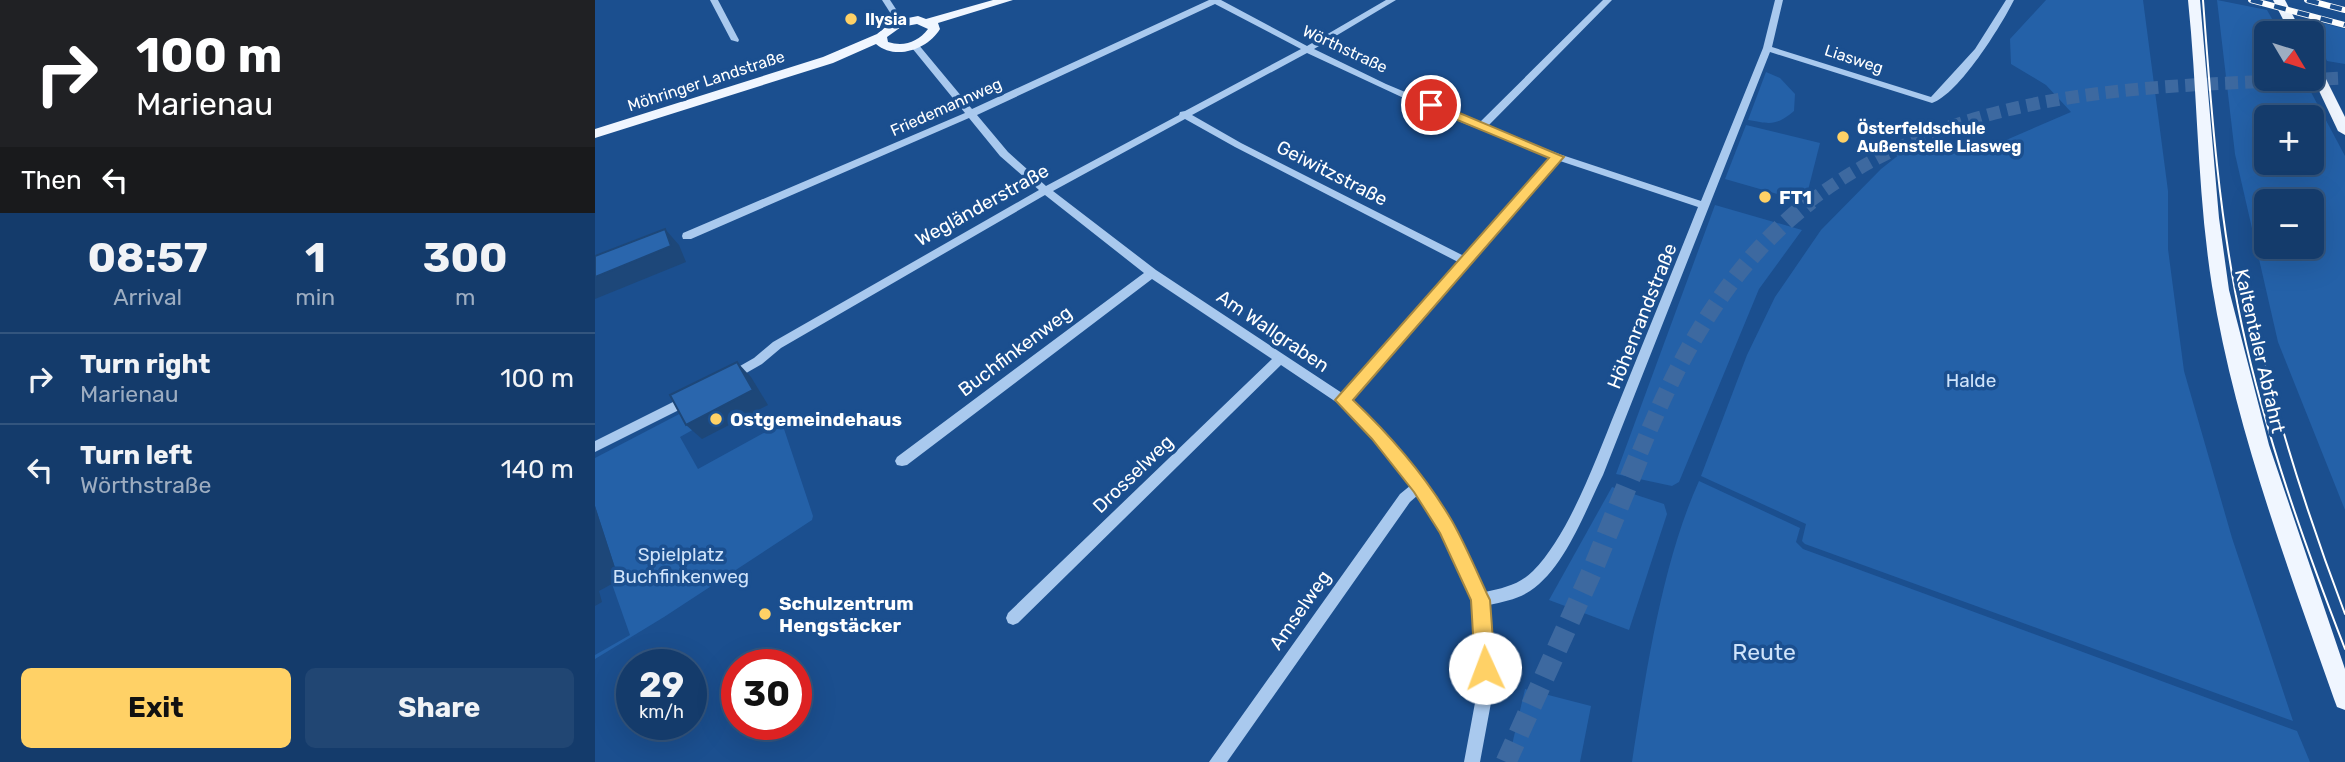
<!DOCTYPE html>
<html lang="en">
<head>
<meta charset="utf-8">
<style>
  body { margin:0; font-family:Rubik,sans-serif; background:#214673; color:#f1f3f6; height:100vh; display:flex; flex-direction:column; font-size:26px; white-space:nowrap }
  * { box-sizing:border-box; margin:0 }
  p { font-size:23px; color:#9dadc1 }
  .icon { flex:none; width:38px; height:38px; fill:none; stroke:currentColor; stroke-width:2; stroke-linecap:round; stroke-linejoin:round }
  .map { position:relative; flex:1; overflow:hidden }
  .details { display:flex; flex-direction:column; background:#143b6b; width:595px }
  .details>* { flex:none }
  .top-card { background:#202124; color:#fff; overflow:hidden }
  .needle { width:46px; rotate:128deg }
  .tools { position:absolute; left:1659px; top:21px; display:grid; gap:14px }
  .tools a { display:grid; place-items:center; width:70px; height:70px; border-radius:10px; background:#143b6b; box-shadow:0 7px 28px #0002,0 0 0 2px #33557e; font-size:35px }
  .speed { position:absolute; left:21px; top:649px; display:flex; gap:14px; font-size:35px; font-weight:700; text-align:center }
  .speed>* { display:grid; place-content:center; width:91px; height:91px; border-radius:50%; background:#143b6b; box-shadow:0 7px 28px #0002,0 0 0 2px #33557e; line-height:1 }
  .speed small { font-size:18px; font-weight:400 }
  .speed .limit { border:10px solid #d22; background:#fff; color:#111 }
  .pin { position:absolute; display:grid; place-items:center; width:60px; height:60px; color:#fff; margin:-30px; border:4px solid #fff; border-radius:50%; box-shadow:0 2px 7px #0007 }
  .me { position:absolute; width:77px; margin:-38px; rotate:358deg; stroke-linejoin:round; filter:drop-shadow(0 0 5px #0008) }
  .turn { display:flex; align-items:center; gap:24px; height:147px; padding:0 21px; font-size:32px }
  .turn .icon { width:91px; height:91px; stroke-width:2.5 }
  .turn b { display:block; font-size:49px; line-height:60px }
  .then { display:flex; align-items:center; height:66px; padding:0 21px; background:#0003; gap:14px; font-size:26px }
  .eta { display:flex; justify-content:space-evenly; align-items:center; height:119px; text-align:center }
  .eta b { font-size:42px; font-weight:700; line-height:49px }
  .primary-button { display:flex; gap:14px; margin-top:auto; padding:14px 21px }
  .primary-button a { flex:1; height:80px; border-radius:10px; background:#ffd166; color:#111; font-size:28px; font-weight:700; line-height:80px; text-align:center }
  .primary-button a+a { background:#214673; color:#f1f3f6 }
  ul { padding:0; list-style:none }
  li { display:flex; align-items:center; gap:21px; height:91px; padding:0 21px; border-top:2px solid #33557e }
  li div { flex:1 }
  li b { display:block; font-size:26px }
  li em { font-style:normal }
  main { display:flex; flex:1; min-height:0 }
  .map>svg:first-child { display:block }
  .green { fill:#2461a8; fill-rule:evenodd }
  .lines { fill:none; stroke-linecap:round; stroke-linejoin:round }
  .major-tunnel-far2 { stroke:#3d69a0; stroke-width:13; stroke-dasharray:13 7; stroke-linecap:butt }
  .major-tunnel-far1 { stroke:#3d69a0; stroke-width:17; stroke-dasharray:17 8; stroke-linecap:butt }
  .major-tunnel { stroke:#3d69a0; stroke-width:21; stroke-dasharray:21 10; stroke-linecap:butt }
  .minor { fill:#a9c9ee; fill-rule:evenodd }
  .major { fill:#f0f6ff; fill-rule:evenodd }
  .tram { stroke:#fff; stroke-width:2 }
  .rail-casing { stroke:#fff; stroke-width:6 }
  .rail { stroke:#1b4f8f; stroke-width:4.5; stroke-dasharray:12; stroke-linecap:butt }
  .shaded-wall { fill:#1d4779 }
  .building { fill:#2a66ad; stroke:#1d4779; stroke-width:2 }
  .route { fill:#ffd166; stroke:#a68842; stroke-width:2 }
  .poi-dot { fill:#ffd166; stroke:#1b4f8f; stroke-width:2.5 }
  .labels { text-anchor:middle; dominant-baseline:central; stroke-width:7; stroke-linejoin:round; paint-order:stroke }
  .far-poi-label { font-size:16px; font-weight:bold; fill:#fff; stroke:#1b4f8f; text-anchor:start }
  .far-street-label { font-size:16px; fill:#fff; stroke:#1b4f8f }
  .street-label { font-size:19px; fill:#fff; stroke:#1b4f8f }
  .poi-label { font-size:19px; font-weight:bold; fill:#fff; stroke:#1b4f8f; text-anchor:start }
  .park-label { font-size:19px; fill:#cfe3fa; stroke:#1b4f8f }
  .near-park-label { font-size:23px; fill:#cfe3fa; stroke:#1b4f8f }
</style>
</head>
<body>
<main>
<section class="details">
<div class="top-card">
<div class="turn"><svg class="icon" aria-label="right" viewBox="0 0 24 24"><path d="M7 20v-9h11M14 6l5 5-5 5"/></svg><div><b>100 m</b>Marienau</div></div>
<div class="then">Then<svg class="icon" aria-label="left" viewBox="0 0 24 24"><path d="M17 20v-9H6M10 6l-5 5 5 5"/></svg></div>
</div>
<div class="eta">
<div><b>08:57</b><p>Arrival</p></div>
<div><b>1</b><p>min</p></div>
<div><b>300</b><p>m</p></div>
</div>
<ul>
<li><svg class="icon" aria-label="right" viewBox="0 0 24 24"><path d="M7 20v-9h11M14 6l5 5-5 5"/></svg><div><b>Turn right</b><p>Marienau</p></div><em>100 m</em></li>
<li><svg class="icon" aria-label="left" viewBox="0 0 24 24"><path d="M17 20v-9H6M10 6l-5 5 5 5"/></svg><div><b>Turn left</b><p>Wörthstraße</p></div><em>140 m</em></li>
</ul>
<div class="primary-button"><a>Exit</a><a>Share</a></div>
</section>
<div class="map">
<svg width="1750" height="762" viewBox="0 0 1750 762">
  <rect width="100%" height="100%" fill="#1b4f8f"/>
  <g class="green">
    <polygon points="1451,0 1548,0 1573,191 1573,249 1589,371 1637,538 1698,721 1210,544 1207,541 1211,524 1106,476 1152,355 1180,297 1226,230 1286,169 1305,154 1381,153 1476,112 1451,85 1416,64 1415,39"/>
    <path d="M1622 0 1672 10 1685 33H1671V79H1709L1750 156V510L1683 342 1640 154ZM1671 117H1717V163H1671ZM1671 201H1717V247H1671Z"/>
    <polygon points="1713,19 1750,29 1750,64 1732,61"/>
    <path d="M1171 72 1185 78 1200 94 1199 111C1181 126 1176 124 1153 120Z"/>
    <polygon points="1151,125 1225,143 1210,202 1130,179"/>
    <polygon points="1120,205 1207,230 1164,289 1084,482 1077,486 1021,474"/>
    <polygon points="92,410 101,428 85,437 103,469 187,423 218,516 217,520 69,617 0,659 0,655 35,635 17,584 24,580 0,506 0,458"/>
    <path d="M1104 481 1205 528 1201 542 1208 549 1702 731 1715 762H1037C1051 672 1067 563 1104 481Z"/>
    <polygon points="1017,487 1069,504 1072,514 1034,630 954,600"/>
    <polygon points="930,689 996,706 985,762 913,762"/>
  </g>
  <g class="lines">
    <path class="major-tunnel-far2" d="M1214 202C1371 82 1561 87 1750 78"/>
    <path class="major-tunnel-far1" d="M1045 452C1084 356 1133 265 1216 201"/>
    <polyline class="major-tunnel" points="911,762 998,569 1046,451"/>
    <g class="minor">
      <polygon points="115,0 123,0 144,40 143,42 136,40"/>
      <polygon points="287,0 295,0 310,23 309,25 303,25"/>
      <path d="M614 0H626L712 46 791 0H801L719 49 791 84 884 123 1008 0H1017L892 127 967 155 1106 201 1168 48 1180 0H1188L1177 47 1336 97 1380 49 1411 0H1419C1406 26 1364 94 1337 103L1175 52 1008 475C990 511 970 568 935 591 923 599 908 602 894 605L897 643 898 692 885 762H869L882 692 883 643 879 600 846 532 823 495 815 502 632 762H614L805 494 816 485 778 438 744 404 686 365 423 623 418 625 413 623 411 618 413 613 677 359 557 279 312 465 307 466 302 465 300 461 302 457 549 273 450 195 186 348 167 364 139 380H131L129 377 131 374 159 358 178 342 444 190 405 156 374 118 96 239H88L87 236 88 233 370 113 317 48V44H323L377 109ZM620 4 706 49 590 111 585 112 584 115 451 186 413 152 382 115ZM712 53 828 107 956 158 869 256 646 143 597 115ZM590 119 640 147 863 262 747 393 561 270 458 191ZM965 161 1103 207C1076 275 1048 343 1021 410 1001 459 974 535 938 571 924 585 908 588 890 592 871 555 854 518 831 484 810 453 783 426 756 400Z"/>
      <polygon points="94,394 98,395 100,399 98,403 0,452 0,441"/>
    </g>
    <g class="major">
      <path d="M398 0H418L343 23 345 29C333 49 301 61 281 44L238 63 0 138V129L228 57 282 34 298 21 323 16 331 19ZM322 24 333 29C323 42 309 47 293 42L292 37 306 27Z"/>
      <path d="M1593 0H1605L1624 218 1634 290 1674 445 1750 669V710L1742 707 1739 699C1692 565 1640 427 1617 286 1602 191 1603 95 1593 0Z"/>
      <polygon points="1678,0 1690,0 1707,33 1695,33"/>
      <polygon points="1717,59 1723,63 1750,117 1750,135 1743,131 1717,76"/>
    </g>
    <g class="tram">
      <path d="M1608 0C1616 109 1624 219 1647 326 1671 437 1709 543 1750 649"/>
      <path d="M1647 269C1672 387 1707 501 1750 614"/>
    </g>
    <defs>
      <g id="rail">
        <polyline points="1656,0 1750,25"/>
        <polyline points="1712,0 1750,10"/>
      </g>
    </defs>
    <use href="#rail" class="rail-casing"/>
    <use href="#rail" class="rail"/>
  </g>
  <g class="shaded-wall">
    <polygon points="70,229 84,245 91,262 0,299 0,277"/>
    <polygon points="142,362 156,377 173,405 107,439 91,425"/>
    <polygon points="0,506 24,580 4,591 7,602 0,606"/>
  </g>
  <g class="building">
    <polygon points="70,229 76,246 0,277 0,256"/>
    <polygon points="142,362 158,390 91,425 75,395"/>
  </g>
  <path class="route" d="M836 101 969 157 758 400C796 436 830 475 857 521 870 544 881 570 892 594L895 600 900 668 897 675 890 677 883 675 880 668 876 600 845 533 819 492 777 439 740 400 954 158 831 107 830 105Z"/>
  <g class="poi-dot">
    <circle cx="256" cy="19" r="7"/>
    <circle cx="1248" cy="137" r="7"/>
    <circle cx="1170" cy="197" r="7"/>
    <circle cx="121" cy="419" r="7"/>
    <circle cx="170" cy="614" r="7"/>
  </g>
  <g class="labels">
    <g class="far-poi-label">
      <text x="270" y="19">Ilysia</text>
      <text x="1262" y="128">Österfeldschule<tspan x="1262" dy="18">Außenstelle Liasweg</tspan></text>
    </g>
    <g class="far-street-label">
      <text transform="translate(750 49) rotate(25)">Wörthstraße</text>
      <text transform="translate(1259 59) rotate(18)">Liasweg</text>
      <text transform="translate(111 81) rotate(-18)">Möhringer Landstraße</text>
      <text transform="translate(351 107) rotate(-24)">Friedemannweg</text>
    </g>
    <g class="street-label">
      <text transform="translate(737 173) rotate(27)">Geiwitzstraße</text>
      <text transform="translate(387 205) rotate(-29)">Wegländerstraße</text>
      <text transform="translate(1047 316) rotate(-68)">Höhenrandstraße</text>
      <text transform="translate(678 331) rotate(34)">Am Wallgraben</text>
      <text transform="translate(420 351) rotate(-37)">Buchfinkenweg</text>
      <text transform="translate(1665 351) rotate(77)">Kaltentaler Abfahrt</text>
      <text transform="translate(538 474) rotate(-44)">Drosselweg</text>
      <text transform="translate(705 610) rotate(-55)">Amselweg</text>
    </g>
    <g class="poi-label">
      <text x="1184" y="197">FT1</text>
      <text x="135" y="419">Ostgemeindehaus</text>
      <text x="184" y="603">Schulzentrum<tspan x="184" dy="22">Hengstäcker</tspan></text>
    </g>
    <g class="park-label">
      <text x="1376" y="380">Halde</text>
      <text x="86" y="554">Spielplatz<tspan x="86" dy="22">Buchfinkenweg</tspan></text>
    </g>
    <g class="near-park-label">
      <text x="1169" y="652">Reute</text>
    </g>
  </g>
</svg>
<div class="tools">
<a><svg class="needle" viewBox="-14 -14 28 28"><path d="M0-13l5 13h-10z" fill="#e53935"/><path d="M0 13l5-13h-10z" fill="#9dadc1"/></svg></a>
<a>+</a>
<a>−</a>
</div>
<div class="speed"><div>29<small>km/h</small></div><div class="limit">30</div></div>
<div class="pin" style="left:836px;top:105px;background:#d93025"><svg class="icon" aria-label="arrive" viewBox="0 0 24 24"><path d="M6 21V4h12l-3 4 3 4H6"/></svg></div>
<svg class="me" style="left:890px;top:668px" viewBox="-20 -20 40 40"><circle r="19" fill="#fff"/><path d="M0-13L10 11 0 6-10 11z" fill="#ffd166"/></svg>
</div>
</main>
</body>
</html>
